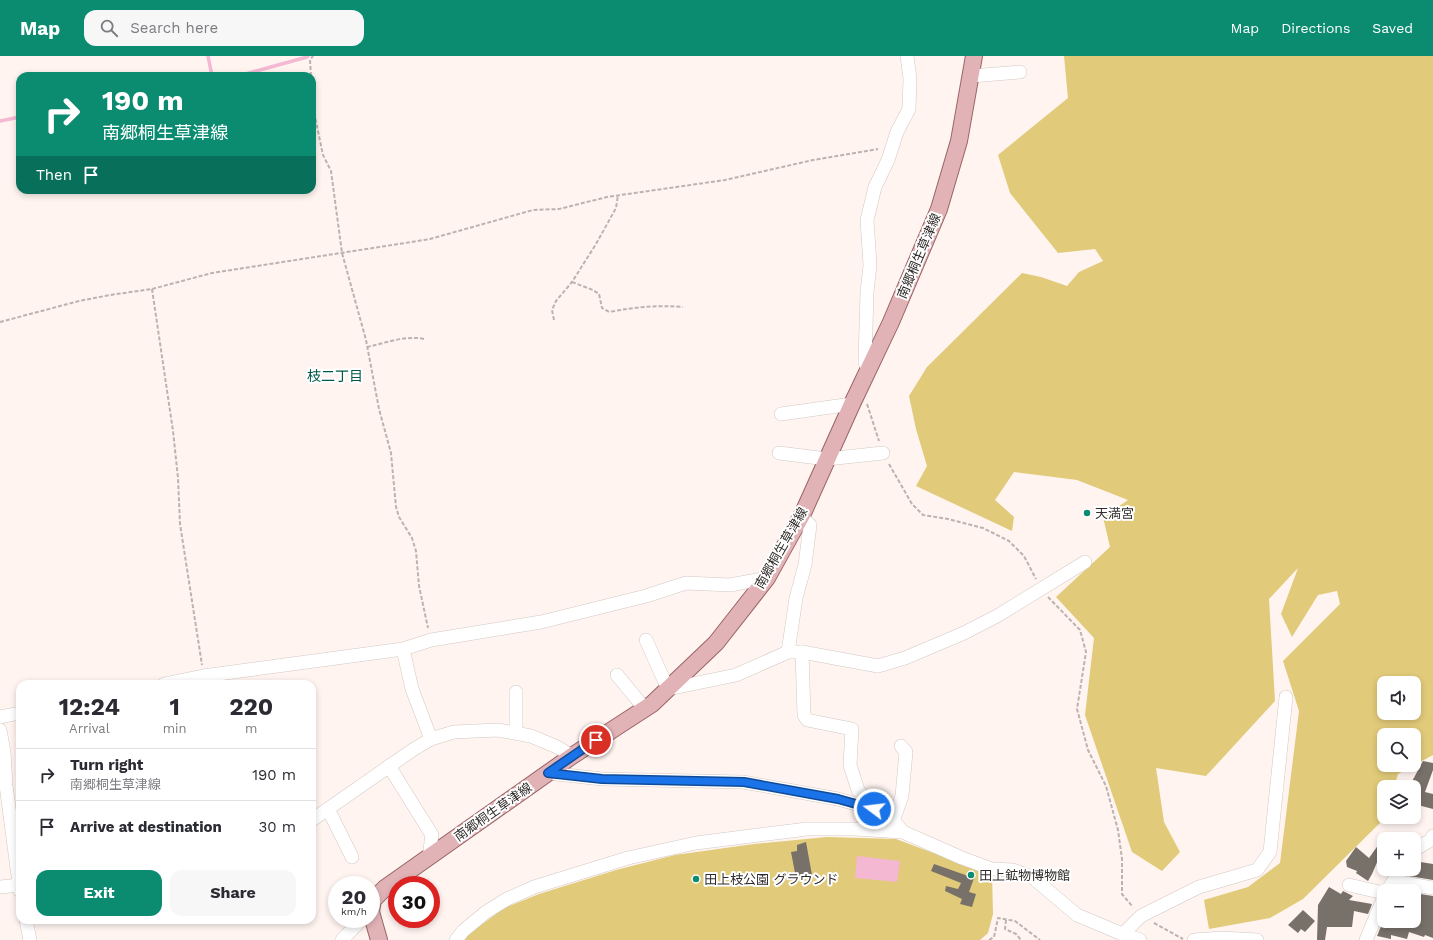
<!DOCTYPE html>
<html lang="en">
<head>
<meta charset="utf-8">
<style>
  body { margin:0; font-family:"Work Sans","Noto Sans JP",sans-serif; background:#f7f7f7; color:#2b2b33; height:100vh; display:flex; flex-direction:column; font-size:15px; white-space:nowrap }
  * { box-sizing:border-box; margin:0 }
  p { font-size:13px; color:#7c7c81 }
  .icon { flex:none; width:22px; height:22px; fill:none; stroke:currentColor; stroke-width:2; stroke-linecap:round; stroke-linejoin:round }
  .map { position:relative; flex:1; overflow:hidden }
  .drawer { position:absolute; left:16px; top:624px; width:300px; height:244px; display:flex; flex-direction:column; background:#fff; border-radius:12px; box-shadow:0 2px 6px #0003 }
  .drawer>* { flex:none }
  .top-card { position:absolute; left:16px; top:16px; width:300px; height:122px; border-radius:12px; box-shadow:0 2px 6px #0003; background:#0b8c71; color:#fff; overflow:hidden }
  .fabs { position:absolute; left:1377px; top:620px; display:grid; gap:8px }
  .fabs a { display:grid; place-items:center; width:44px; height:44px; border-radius:8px; background:#fff; box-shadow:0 2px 6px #0003; font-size:20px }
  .speed { position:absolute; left:328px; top:820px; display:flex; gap:8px; font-size:20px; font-weight:700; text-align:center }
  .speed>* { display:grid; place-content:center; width:52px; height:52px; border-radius:50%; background:#fff; box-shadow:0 2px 6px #0003; line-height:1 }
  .speed small { font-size:10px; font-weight:400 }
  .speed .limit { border:6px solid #d22; background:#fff; color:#111 }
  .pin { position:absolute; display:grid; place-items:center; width:34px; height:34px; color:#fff; margin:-17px; border:2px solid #fff; border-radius:50%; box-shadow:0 1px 4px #0007 }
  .me { position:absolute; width:44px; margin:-22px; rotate:285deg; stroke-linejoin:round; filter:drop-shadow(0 0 3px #0008) }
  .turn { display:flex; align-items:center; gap:14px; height:84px; padding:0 20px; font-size:18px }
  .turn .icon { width:52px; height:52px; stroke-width:2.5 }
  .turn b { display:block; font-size:28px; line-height:34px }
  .then { display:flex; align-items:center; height:38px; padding:0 20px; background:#0003; gap:8px; font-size:15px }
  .eta { display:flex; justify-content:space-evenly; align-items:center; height:68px; text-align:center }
  .eta b { font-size:24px; font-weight:700; line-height:28px }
  .action { display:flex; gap:8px; margin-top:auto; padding:8px 20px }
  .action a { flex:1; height:46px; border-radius:12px; background:#0b8c71; color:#fff; font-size:16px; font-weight:700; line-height:46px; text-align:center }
  .action a+a { background:#f7f7f7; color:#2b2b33 }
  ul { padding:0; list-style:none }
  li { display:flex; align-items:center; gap:12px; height:52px; padding:0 20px; border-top:1px solid #e1e1e2 }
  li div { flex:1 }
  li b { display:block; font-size:15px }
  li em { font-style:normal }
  header { display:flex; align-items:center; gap:24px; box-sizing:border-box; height:56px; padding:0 20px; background:#0b8c71; color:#fff }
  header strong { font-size:19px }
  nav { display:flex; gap:22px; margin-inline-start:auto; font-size:14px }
  .search { width:280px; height:36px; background:#f7f7f7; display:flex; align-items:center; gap:10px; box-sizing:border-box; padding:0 14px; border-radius:12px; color:#7c7c81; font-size:15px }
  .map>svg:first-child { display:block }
  .green { fill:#e1ca79; fill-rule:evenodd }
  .water { fill:#f4b8d3 }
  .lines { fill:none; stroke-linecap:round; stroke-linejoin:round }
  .stream { stroke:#f4b8d3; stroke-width:3.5 }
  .building { fill:#78716a }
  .minor-casing { stroke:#d2c8c4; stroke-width:14 }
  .major-casing { stroke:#986466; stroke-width:18 }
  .path { stroke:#bcb3b0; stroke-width:2; stroke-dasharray:4 2; stroke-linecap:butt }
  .minor { stroke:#fff; stroke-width:13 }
  .major { stroke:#e2b3b6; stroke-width:16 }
  .route-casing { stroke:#114b97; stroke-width:10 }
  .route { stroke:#1a73e8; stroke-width:7 }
  .poi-dot { fill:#0b8c71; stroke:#fff; stroke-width:1.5 }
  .labels { text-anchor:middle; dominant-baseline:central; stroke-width:4; stroke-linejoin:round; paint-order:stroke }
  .street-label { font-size:13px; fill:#312d2b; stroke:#fff }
  .poi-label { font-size:13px; fill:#312d2b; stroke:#fff; text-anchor:start }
  .neighbourhood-label { font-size:14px; fill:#005846; stroke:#fff }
</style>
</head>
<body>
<header>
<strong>Map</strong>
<div class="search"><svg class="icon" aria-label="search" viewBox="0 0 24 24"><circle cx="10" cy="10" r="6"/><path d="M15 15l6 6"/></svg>Search here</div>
<nav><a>Map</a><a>Directions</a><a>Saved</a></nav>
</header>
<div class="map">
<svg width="1433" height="884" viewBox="0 0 1433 884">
  <rect width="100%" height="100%" fill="#fff4f0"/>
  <g class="green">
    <path d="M1064 0H1433V699L1398 718 1394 731H1384V761H1386L1303 843 1270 862 1209 873 1204 844 1248 831 1280 807 1299 655 1283 605 1340 548 1337 535 1318 539 1292 581 1281 558 1298 512 1269 543 1275 645 1206 720 1156 712 1164 766 1180 796 1162 815 1132 796 1085 659 1094 582 1056 541 1110 491 1103 461 1128 444 1077 424 1014 416 995 444 1014 461 1012 475 916 430 927 410 916 373 909 340 927 311 1022 217 1041 221 1067 230 1079 216 1103 205 1095 193 1058 197 1010 137 998 99 1068 42ZM1384 627H1414V657H1384ZM1384 679H1414V709H1384Z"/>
    <polygon points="827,781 896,783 992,819 993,858 988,877 980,884 464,884 469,878 504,852 539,838 616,814 675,799 754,788"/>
  </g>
  <polygon class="water" points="857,800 900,805 897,826 855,822"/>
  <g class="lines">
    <g class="stream">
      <polyline points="208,0 212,20"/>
      <polyline points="238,20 307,1 308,0"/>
      <polyline points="0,65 20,61"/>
    </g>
  </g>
  <g class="building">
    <polygon points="1423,705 1433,707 1433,714 1425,736 1433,738 1433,753 1414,748 1414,731 1409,731"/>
    <polygon points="1384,781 1384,811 1378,804 1372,818 1368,825 1356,817 1357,815 1347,811 1346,805 1356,791 1369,802"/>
    <polygon points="806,786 812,819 796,822 791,796 797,795 797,789"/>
    <polygon points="1414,805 1433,808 1433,824 1409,820 1409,813 1414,813"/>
    <polygon points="934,808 974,822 969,836 976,838 972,851 960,848 962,843 945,835 946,830 958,833 961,827 931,815"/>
    <polygon points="1329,831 1341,838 1343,835 1353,840 1349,844 1372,848 1371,851 1368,858 1354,855 1352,871 1327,871 1325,884 1317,884 1318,849"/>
    <polygon points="1414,837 1433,840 1433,882 1425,879 1424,881 1409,876 1407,883 1391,879 1391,883 1377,880 1384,863 1384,865 1414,865"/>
    <polygon points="1303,854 1315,865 1305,876 1301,873 1298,877 1288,869"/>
  </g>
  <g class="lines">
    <defs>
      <g id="minor">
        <polyline points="971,20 1020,16"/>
        <polyline points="868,316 865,306 867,236 870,209 867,164 875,131 888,104 897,76 909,53 910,23 907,0"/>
        <polyline points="781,358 852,348"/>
        <polyline points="779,397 827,403 883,397"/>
        <polyline points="646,584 668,633 736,619 788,596 802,596 878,610 905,602 964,577 997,560 1085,506"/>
        <polyline points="403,593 412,633 431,683"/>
        <polyline points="788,596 796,542 805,509 810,469 801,460"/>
        <polyline points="802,596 804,659 807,664 852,673 850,709 858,734 874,753"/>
        <polyline points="617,619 645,653"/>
        <polyline points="164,628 203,620 403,593 431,584 541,566 646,540 686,527 730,529 767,522"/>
        <polyline points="0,661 20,657"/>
        <polyline points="0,674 4,696 6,729 20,835"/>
        <polyline points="516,677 516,636"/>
        <polyline points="389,710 432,779 429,801"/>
        <polyline points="548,717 602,723 743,726 838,743 874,753 892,763 903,776"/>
        <polyline points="328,753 352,801"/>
        <polyline points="312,764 414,693 431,683 454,676 498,674 531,680 557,691 572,700"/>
        <polyline points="893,765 902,740 906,696 901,690"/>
        <polyline points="1414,794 1431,784 1433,780"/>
        <polyline points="1394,825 1433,832"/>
        <polyline points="1349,829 1384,837"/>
        <polyline points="0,831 20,829"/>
        <polyline points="1389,832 1401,813"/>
        <polyline points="26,864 30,884"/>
        <polyline points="1123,878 1141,860 1199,831 1257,814 1270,796 1286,641"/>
        <polyline points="342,884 362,863"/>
        <polyline points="456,884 463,875 486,856 507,843 534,831 628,802 696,787 807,773 854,773 903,776 962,802 992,813 1013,814 1032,821 1077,859 1120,877 1140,884"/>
        <polyline points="1194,884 1222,882 1257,884"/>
        <polyline points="1366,884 1384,841"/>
      </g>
      <g id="major">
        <polyline points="371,855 373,844 385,832 572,700 652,648 716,587 767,522 803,457 852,348 891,266 939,153 959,85 974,0"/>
        <polyline points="371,856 379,884"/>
      </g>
    </defs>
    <use href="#minor" class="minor-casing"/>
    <use href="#major" class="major-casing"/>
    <g class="path">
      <polyline points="311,20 310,4 313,0"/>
      <polyline points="312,33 314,56 323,99 331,115 342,197 366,284 379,353 391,397 396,451 399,461 412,482 416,495 419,530 428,572"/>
      <path d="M572 226 593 234 599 238 602 252 609 256C636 251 656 249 683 251"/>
      <polyline points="152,233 173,375 178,422 180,468 202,609"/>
      <polyline points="554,264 552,254 556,245 572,226 596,188 616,152 618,139"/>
      <polyline points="0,266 79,245 110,239 152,233 212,217 405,187 430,183 533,154 559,153 607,141 725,124 813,104 878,93"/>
      <path d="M367 291C385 287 406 279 424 283"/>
      <polyline points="867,348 879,385"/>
      <polyline points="889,408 912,448 923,459 948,463 983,472 1009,485 1024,500 1036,523"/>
      <polyline points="1048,541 1080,574 1086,596 1077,653 1088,694 1106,730 1118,774 1122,803 1122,838 1133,851"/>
      <polyline points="1006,864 1005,873 1016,878 1021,884"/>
      <polyline points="1154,867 1183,883"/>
      <polyline points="989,884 994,881 998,862 1015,865 1040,884"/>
    </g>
    <use href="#minor" class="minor"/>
    <use href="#major" class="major"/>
  </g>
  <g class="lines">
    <defs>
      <polyline id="route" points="596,684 548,717 602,723 744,726 838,743 874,753"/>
    </defs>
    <use href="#route" class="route-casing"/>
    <use href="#route" class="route"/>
  </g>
  <g class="poi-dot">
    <circle cx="1087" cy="457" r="4"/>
    <circle cx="971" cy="819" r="4"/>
    <circle cx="696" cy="823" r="4"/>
  </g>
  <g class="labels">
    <g class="street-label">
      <text transform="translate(919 200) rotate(-67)">南郷桐生草津線</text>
      <text transform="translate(781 492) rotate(-60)">南郷桐生草津線</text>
      <text transform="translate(493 756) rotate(-35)">南郷桐生草津線</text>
    </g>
    <g class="poi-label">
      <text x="1095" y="457">天満宮</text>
      <text x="979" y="819">田上鉱物博物館</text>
      <text x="704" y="823">田上枝公園 グラウンド</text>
    </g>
    <g class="neighbourhood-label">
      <text x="335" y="320">枝二丁目</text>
    </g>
  </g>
</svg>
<div class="fabs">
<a><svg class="icon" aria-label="sound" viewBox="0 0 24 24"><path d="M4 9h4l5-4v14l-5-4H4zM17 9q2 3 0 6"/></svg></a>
<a><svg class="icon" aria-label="search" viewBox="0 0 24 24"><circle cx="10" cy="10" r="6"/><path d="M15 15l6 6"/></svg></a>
<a><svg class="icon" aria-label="layers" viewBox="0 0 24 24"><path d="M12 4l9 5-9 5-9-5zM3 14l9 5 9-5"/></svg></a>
<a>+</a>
<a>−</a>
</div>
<div class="speed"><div>20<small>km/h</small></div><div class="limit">30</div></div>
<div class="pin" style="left:596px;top:684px;background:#d93025"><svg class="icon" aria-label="arrive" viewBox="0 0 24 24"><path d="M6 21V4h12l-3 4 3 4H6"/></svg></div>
<svg class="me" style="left:874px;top:753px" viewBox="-20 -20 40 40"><circle r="17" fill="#1a73e8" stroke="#fff" stroke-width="3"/><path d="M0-11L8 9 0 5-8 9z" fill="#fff"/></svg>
<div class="top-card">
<div class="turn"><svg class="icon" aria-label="right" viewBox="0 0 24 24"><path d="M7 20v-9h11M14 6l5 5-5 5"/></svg><div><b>190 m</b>南郷桐生草津線</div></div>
<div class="then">Then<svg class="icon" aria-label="arrive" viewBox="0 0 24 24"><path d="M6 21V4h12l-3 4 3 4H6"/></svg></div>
</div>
<section class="drawer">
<div class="eta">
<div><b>12:24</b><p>Arrival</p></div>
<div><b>1</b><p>min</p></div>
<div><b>220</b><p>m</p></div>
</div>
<ul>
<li><svg class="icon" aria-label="right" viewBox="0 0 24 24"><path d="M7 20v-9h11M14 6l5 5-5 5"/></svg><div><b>Turn right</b><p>南郷桐生草津線</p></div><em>190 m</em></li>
<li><svg class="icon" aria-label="arrive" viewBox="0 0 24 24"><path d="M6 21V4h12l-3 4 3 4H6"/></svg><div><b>Arrive at destination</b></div><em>30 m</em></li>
</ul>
<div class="action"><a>Exit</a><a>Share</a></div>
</section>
</div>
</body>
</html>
